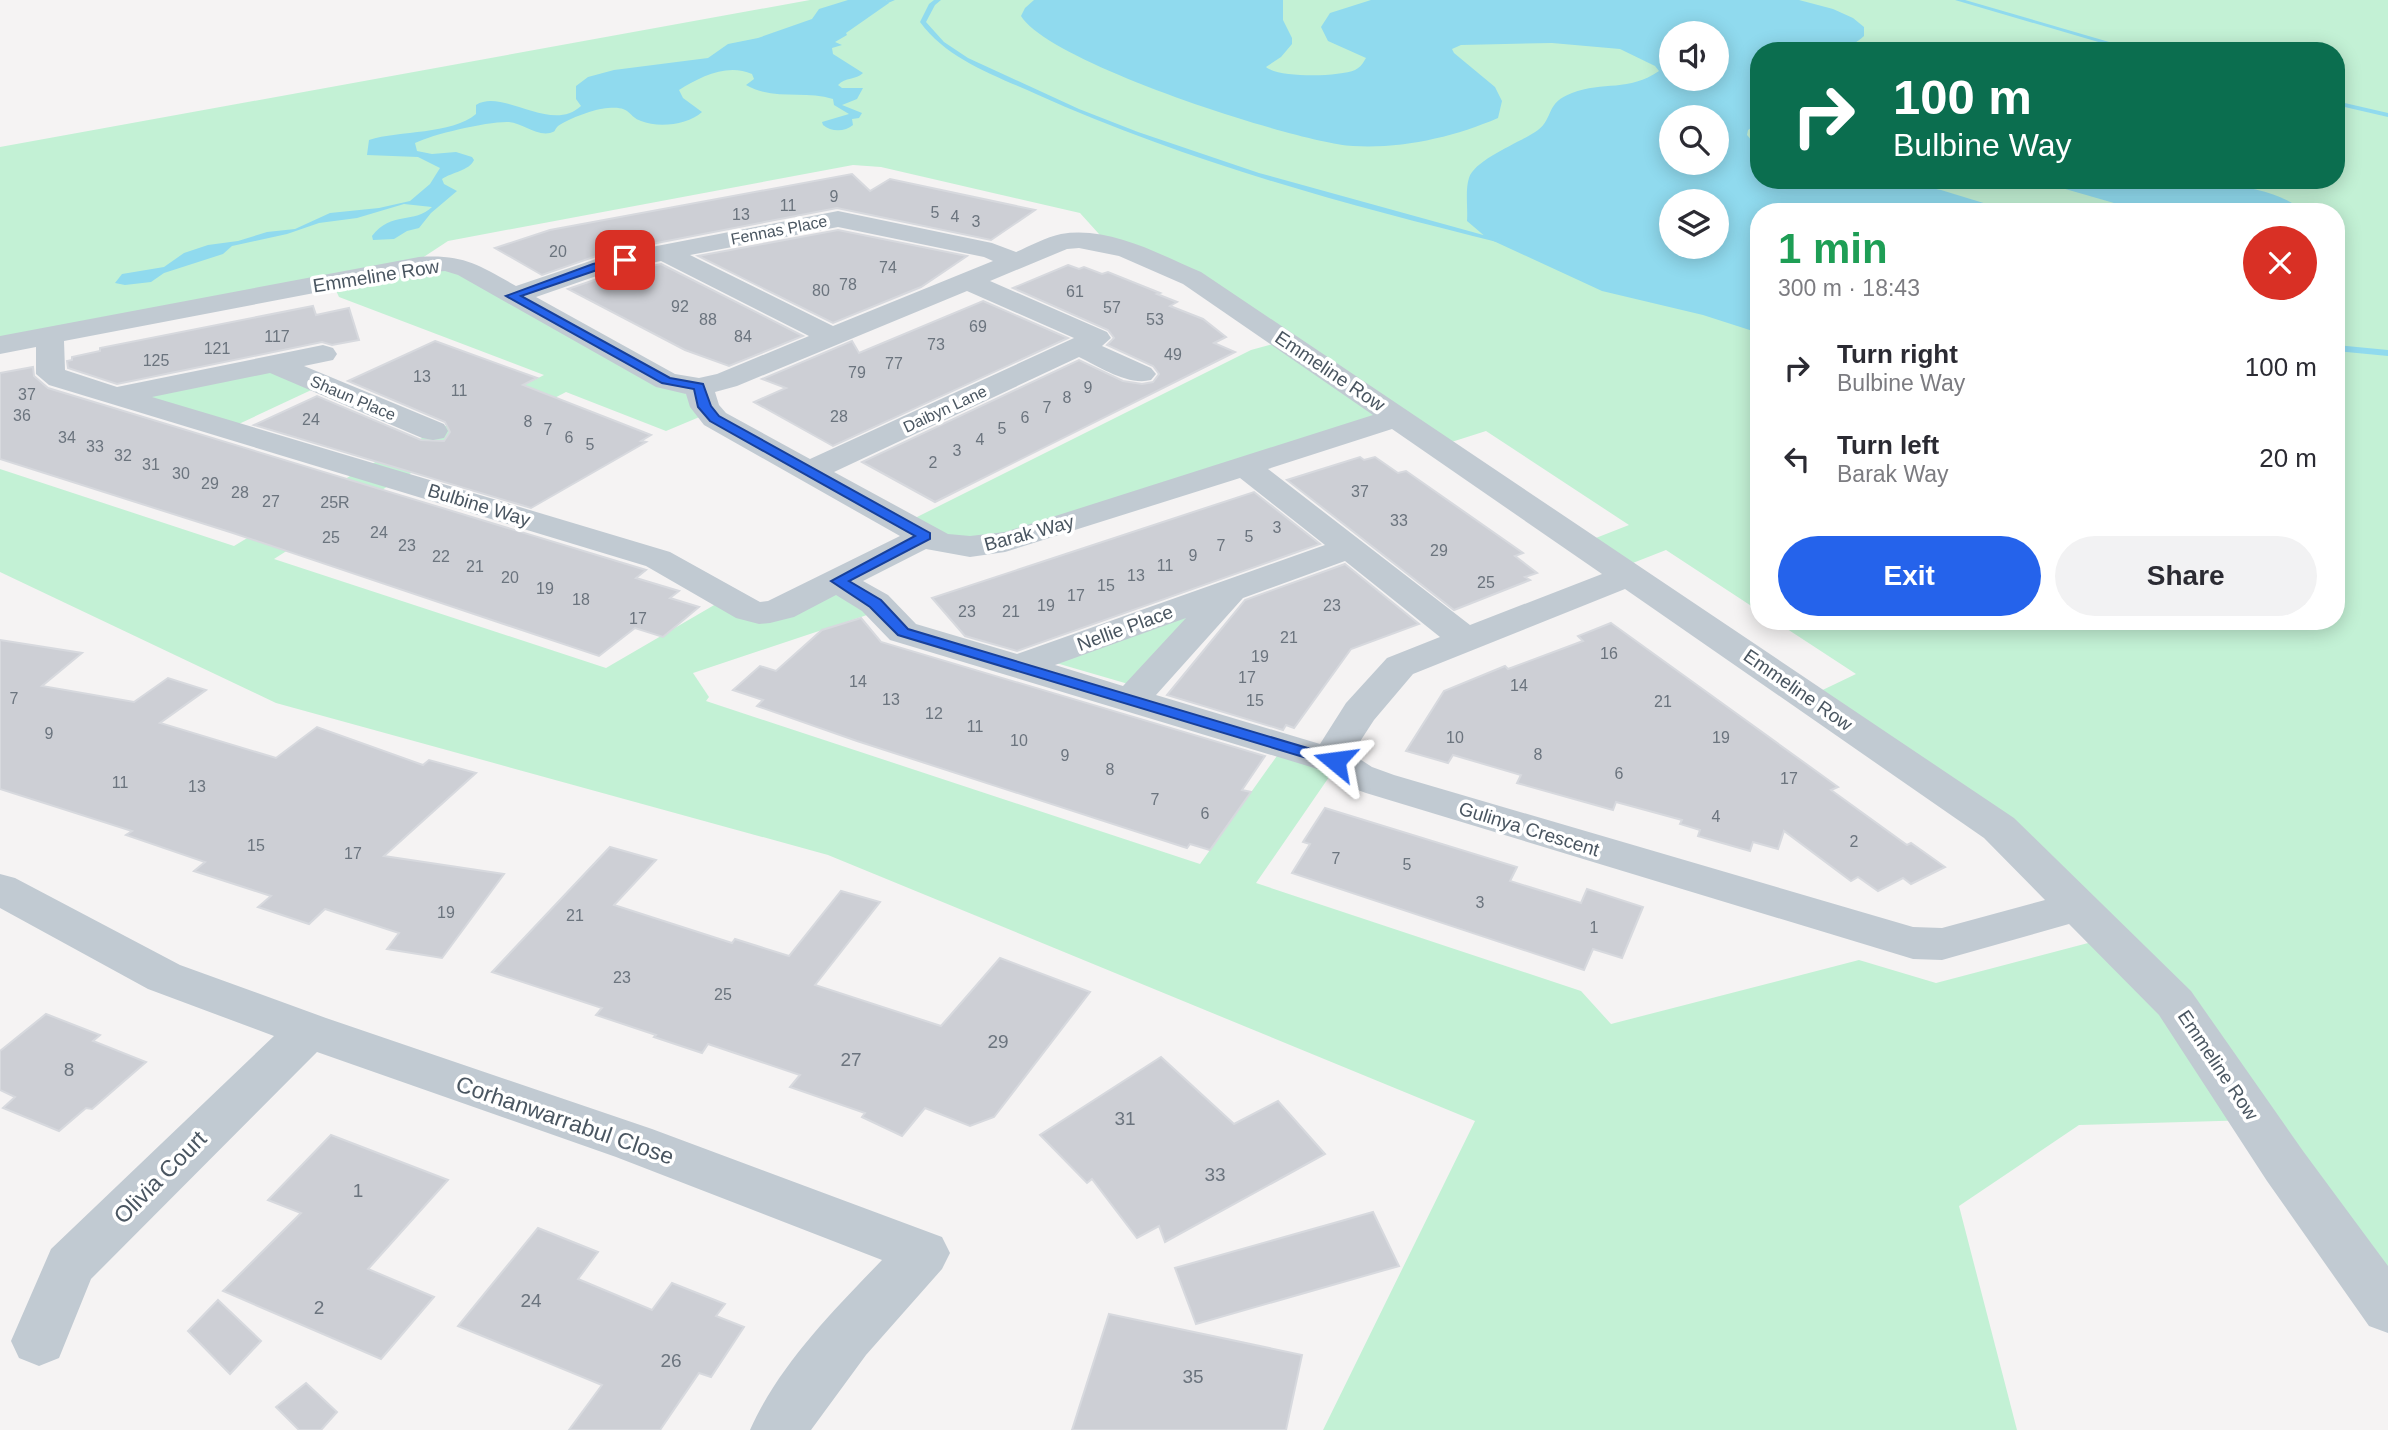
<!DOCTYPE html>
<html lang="en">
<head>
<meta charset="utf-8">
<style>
  body { margin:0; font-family:Arial,sans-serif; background:#f2f2f3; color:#2b2b33; height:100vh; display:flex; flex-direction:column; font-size:26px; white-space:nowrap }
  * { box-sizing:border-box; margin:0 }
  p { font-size:23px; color:#7c7c81 }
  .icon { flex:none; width:38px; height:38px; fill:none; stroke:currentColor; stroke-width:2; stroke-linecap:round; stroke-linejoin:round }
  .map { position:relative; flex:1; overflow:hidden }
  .side { position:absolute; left:1750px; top:203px; width:595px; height:427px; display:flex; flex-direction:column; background:#fff; border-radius:28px; box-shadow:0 4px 18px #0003 }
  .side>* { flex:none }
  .top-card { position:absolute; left:1750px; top:42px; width:595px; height:147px; border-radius:28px; box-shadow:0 4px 18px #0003; background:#0b6e4f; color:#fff; overflow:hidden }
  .fabs { position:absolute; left:1659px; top:21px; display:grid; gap:14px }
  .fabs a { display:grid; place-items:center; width:70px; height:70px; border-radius:50%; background:#fff; box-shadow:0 4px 18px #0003; font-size:35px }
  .pin { position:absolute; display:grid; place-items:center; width:60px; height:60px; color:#fff; margin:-30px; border-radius:14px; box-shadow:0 4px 10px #0006 }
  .me { position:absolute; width:77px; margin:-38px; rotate:286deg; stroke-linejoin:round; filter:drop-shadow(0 0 5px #0008) }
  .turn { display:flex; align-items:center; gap:24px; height:147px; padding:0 28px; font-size:32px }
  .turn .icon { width:91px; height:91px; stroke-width:2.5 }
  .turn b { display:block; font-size:49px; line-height:60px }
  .round { display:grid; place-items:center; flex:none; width:74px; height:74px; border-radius:37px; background:#f2f2f3 }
  .summary { display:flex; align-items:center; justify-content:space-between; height:119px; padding:0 28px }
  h1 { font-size:42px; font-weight:600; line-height:52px; color:#1e9e55 }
  .primary-button { display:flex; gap:14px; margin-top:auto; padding:14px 28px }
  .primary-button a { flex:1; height:80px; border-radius:42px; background:#2563eb; color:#fff; font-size:28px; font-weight:600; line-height:80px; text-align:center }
  .primary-button a+a { background:#f2f2f3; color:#2b2b33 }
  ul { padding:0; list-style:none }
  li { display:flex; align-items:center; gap:21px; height:91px; padding:0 28px }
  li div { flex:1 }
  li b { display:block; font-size:26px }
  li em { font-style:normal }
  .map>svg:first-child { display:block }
  .green { fill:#c3f1d5; fill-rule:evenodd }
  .water { fill:#90daee; fill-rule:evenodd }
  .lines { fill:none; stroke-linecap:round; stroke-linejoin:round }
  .stream { fill:#90daee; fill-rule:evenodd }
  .building { fill:#cdcfd5; stroke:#d7d9de; stroke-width:2 }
  .minor { fill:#c1cad2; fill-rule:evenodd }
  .route { fill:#2563eb; stroke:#184099; stroke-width:2 }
  .labels { text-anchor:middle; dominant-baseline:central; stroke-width:7; stroke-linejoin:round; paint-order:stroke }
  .number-label { font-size:16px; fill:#6b747e }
  .far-street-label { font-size:16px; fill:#4a5661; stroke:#fff }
  .street-label { font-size:19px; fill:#4a5661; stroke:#fff }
  .near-number-label { font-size:19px; fill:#6b747e }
  .near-street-label { font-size:23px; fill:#4a5661; stroke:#fff }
</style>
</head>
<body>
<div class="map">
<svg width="2388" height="1430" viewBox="0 0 2388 1430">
  <rect width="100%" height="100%" fill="#f5f3f3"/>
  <g class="green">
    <path d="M810 0H2388V1309L2254 1120 2079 1125 1959 1206 2017 1430H1323L1475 1121 828 855 276 703 0 572V469L234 546 360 470 544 375 339 297 332 282 0 345V147ZM1671 33H1717V79H1671ZM1759 51H2336V180H1759ZM1671 117H1717V163H1671ZM853 165 881 167 1080 213 1108 244 1206 285 1284 341 1251 350 903 524 983 547 1397 417 1439 446 1486 431 1629 525 1583 543 1620 568 1666 550 1759 611V212H2336V621H1775L1856 674 1808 697 2111 937 1936 983 1859 960 1611 1024 1581 991 1256 883 1338 764 1284 746 1200 864 706 701 709 697 693 673 882 610 838 581 756 613 728 597 606 668 274 559 396 481 566 392 666 431 709 413 673 383 446 263 410 266 448 241ZM1671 201H1717V247H1671Z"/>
    <polygon points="273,364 322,385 228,429 118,396"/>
    <polygon points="1233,589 1142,688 1039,658"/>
  </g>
  <g class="water">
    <path d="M848 0H886L889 3 846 33 847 35 835 42 842 45 832 48 833 54 863 73C856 80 845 77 838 85L842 88H863L857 99 842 105 862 113 859 118 852 119 853 125C845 132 831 132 823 125L822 122 849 114 834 105 833 99C804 90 773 101 746 85L754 79 752 74C727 63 700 77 679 90L683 98 702 112C688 125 658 128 641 121 627 116 632 106 608 108 594 109 570 118 558 126 553 131 557 131 550 133 536 136 522 123 509 122 489 121 433 134 415 143L417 151 432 154 456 152 472 157 474 160C469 171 452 172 442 179L444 184 457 191 431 213 419 228 407 231 394 239 373 240 372 236C391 211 415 224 432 207L404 204 357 218 319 223 287 234 232 246 223 254 164 273 151 282 125 285 115 283 122 274 164 267 184 253 208 245 238 241 267 232 295 229 330 213 379 208 410 201 430 184 440 168 418 157 367 155 369 140C400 130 451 135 476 114V105C503 88 551 134 581 106L576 99V86L588 77 614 70 708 58 728 44 758 38 812 19 819 9Z"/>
    <path d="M1034 0H1283V20L1292 38V44L1281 57 1266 67C1279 78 1339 77 1355 70 1361 67 1363 63 1366 58L1328 41 1321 27 1330 13 1371 0H1799L1833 9 1853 18 1864 27V36C1838 60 1792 51 1759 51V123L1748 130 1747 135 1759 149V180H1891L1941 190 2013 212H1759V333L1703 315 1602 291 1487 238 1467 221C1468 208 1465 190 1469 178 1475 159 1522 142 1538 130 1554 118 1545 103 1572 93 1603 81 1629 92 1659 71L1655 66 1620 49 1552 43 1461 45 1452 49 1454 53 1495 87 1502 101 1498 118C1454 137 1402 149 1353 146 1295 142 1049 63 1021 16L1025 8ZM1671 33H1717V79H1671ZM1717 117V163H1671V117ZM1671 201H1717V247H1671Z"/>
    <path d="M2034 180C2092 180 2265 169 2303 212H2108L2115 207 2114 203Z"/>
  </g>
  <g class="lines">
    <g class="stream">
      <polygon points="886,0 895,0 888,3"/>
      <path d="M934 0H941L935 5 926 22 944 42 968 58 1079 109 1138 132 1259 173 1505 241 1501 243C1342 204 1185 161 1036 94 994 75 948 60 920 22L929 4Z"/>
      <polygon points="1955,0 1965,0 2140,51 2129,51"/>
      <polygon points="2336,101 2388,113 2388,117 2336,105"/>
      <polygon points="2336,345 2388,350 2388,356 2336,351"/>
    </g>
  </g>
  <g class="building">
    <polygon points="852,174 870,191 890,179 1035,210 991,240 837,208 605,253 542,275 495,248 550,230"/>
    <polygon points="838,230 967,256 921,287 833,323 698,256"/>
    <polygon points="661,264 803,336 729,366 685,350 568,289 612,274"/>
    <polygon points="1068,265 1079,269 1084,267 1102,274 1108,272 1160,293 1157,294 1177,302 1170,306 1203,319 1226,337 1214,343 1235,352 935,502 862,462 1079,360 1123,381 1142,384 1153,382 1159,374 1153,366 1107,345 1114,338 1108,330 1013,288"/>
    <polygon points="983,301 1068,338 833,446 754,402 786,388 762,379 852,341 859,353"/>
    <polygon points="313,306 316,315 349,308 359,340 332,345 322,342 117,384 68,368 67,361 72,360 72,357 100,351 100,348"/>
    <polygon points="435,341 537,378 523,385 651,435 641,441 646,442 531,508 254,425 317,396 421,440 444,441 450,432 445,422 348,381"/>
    <polygon points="33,367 34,376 48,388 646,570 636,578 679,591 670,598 699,607 663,637 635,628 599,656 233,533 0,459 0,373"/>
    <polygon points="1360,457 1364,460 1375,457 1398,473 1406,471 1523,553 1515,556 1537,573 1525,577 1530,580 1454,610 1287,480"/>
    <polygon points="1254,492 1320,544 1017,651 965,636 932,598"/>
    <polygon points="1345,564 1419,624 1351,649 1294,728 1286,725 1283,730 1167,695 1245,600"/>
    <polygon points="861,618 881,642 1265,756 1242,790 1251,792 1210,850 1190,844 1187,848 857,741 757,706 763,700 733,690 760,666 776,671 822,630"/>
    <polygon points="1611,623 1838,787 1831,790 1907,845 1911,843 1945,867 1911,884 1903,878 1878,891 1858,877 1851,881 1784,831 1778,849 1753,842 1750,851 1698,836 1700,830 1680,824 1682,820 1616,802 1613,810 1517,783 1521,775 1453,755 1448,763 1406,751 1444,691 1505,666 1508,669 1583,641 1578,636"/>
    <polygon points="0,640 82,653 42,686 134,702 168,678 206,690 160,723 276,758 317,727 423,765 429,760 476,773 384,856 504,874 442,958 387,949 399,933 325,909 309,924 258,907 271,896 194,871 205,862 126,835 132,831 0,789"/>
    <polygon points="1325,808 1517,867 1510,881 1581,903 1587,889 1643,907 1622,958 1593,949 1584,970 1292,873 1310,844 1303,842"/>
    <polygon points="610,847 656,860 614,905 732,943 735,939 789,956 841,891 880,902 815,985 941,1026 1000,958 1090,992 994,1117 970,1126 925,1108 902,1136 862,1117 865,1113 790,1087 800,1075 708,1044 702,1053 654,1037 656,1035 596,1015 602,1008 492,972"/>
    <polygon points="46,1014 100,1035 93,1041 146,1062 92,1109 86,1108 59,1131 3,1108 15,1097 0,1090 0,1051"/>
    <polygon points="1161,1057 1234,1124 1278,1101 1325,1154 1165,1242 1159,1226 1137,1238 1092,1179 1087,1183 1040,1135"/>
    <polygon points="331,1135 448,1180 368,1269 434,1297 381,1359 223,1291 301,1213 268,1200"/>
    <polygon points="1373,1212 1399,1266 1196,1324 1175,1268"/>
    <polygon points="538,1228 598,1252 578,1279 652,1310 672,1283 725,1304 716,1316 744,1327 711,1377 699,1373 660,1430 569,1430 602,1385 458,1326"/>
    <polygon points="218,1300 261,1341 230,1374 188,1331"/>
    <polygon points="1109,1314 1302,1355 1286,1430 1072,1430"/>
    <polygon points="306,1383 337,1412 321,1430 299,1430 276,1407"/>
  </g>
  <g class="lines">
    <g class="minor">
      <path d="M838 211 992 243 1016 252C1030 246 1046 237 1061 234 1110 226 1158 254 1201 272L2014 818 2191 991 2303 1151 2388 1266V1333L2369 1326 2267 1181 2159 1015 2069 924 1942 960 1913 959 1366 793 1344 785 1321 770 890 640 862 611 836 595 794 617 770 623 759 624 736 618 646 566 49 385 36 374V347L0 354V336L419 257C463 254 479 265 516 286L605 256ZM838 227 984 257 993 261 833 326 690 255ZM1079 248 1119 256 1183 284 1373 415 1005 532 970 536 948 534 834 472 1079 357C1100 367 1128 386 1151 380L1156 374 1151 368 1102 346 1111 338 1107 332 990 281 1067 249ZM661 261 809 336 717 374 699 378 675 374 536 297 611 271ZM445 271 458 275 656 387 686 394 690 407 704 425 900 536 768 601 760 602 670 552 152 397 270 373 422 438 433 440 444 438 448 431 444 424 304 366 333 360 337 354 333 348 323 345 117 387 65 370 64 341 419 273ZM967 291 1074 338 810 459 726 413 719 405 715 392 737 386ZM1392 429 1602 574 1470 625 1268 469ZM1240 478 1325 545 1017 654 916 624 888 595 863 581 926 549 970 557 1005 552ZM1345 561 1440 637 1387 658 1346 703 1320 744 1156 695 1243 598ZM1625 589 1984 838 2045 900 1942 928 1913 927 1394 775 1372 767 1355 756 1361 740 1374 720 1413 674ZM1186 618 1123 686 1055 665Z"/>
      <path d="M0 874 15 878 180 965 326 1018 652 1129 942 1237 950 1253 942 1269 866 1355 811 1430H750C779 1365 833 1311 882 1260L616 1157 317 1052 91 1279 59 1358 39 1366 19 1358 11 1341 51 1249 274 1036 148 989 0 908Z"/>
    </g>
  </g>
  <polygon class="route" points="625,257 631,260 629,263 600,269 521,296 670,378 703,384 711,406 719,416 930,533 930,539 849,581 881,600 908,629 1341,758 1344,761 1341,765 1330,765 898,635 870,607 831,581 915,536 710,421 698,407 694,389 662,383 506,296 593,264"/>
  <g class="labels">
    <g class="number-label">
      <text x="834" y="196">9</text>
      <text x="788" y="205">11</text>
      <text x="935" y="212">5</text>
      <text x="741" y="214">13</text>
      <text x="955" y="216">4</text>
      <text x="976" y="221">3</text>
      <text x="558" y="251">20</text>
      <text x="888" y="267">74</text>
      <text x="848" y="284">78</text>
      <text x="821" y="290">80</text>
      <text x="1075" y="291">61</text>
      <text x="680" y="306">92</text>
      <text x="1112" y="307">57</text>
      <text x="708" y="319">88</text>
      <text x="1155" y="319">53</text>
      <text x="978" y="326">69</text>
      <text x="277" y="336">117</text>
      <text x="743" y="336">84</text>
      <text x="936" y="344">73</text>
      <text x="217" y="348">121</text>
      <text x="1173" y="354">49</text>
      <text x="156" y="360">125</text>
      <text x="894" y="363">77</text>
      <text x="857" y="372">79</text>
      <text x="422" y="376">13</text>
      <text x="1088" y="387">9</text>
      <text x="459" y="390">11</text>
      <text x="27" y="394">37</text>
      <text x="1067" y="397">8</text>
      <text x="1047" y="407">7</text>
      <text x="22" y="415">36</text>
      <text x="839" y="416">28</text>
      <text x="1025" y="417">6</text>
      <text x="311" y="419">24</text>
      <text x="528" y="421">8</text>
      <text x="1002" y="428">5</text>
      <text x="548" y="429">7</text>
      <text x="67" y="437">34</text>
      <text x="569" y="437">6</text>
      <text x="980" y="439">4</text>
      <text x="590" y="444">5</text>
      <text x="95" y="446">33</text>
      <text x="957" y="450">3</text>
      <text x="123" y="455">32</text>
      <text x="933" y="462">2</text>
      <text x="151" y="464">31</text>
      <text x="181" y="473">30</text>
      <text x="210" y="483">29</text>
      <text x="1360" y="491">37</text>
      <text x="240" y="492">28</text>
      <text x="271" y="501">27</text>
      <text x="335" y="502">25R</text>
      <text x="1399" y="520">33</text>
      <text x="1277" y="527">3</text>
      <text x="379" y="532">24</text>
      <text x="1249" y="536">5</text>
      <text x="331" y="537">25</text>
      <text x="407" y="545">23</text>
      <text x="1221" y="545">7</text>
      <text x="1439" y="550">29</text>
      <text x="1193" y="555">9</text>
      <text x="441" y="556">22</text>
      <text x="1165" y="565">11</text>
      <text x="475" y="566">21</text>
      <text x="1136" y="575">13</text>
      <text x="510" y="577">20</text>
      <text x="1486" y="582">25</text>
      <text x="1106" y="585">15</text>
      <text x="545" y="588">19</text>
      <text x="1076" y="595">17</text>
      <text x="581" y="599">18</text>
      <text x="1046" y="605">19</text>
      <text x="1332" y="605">23</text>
      <text x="967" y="611">23</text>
      <text x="1011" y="611">21</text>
      <text x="638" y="618">17</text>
      <text x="1289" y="637">21</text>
      <text x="1609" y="653">16</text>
      <text x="1260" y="656">19</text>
      <text x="1247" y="677">17</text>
      <text x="858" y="681">14</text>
      <text x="1519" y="685">14</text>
      <text x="14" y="698">7</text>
      <text x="891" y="699">13</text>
      <text x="1255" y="700">15</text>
      <text x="1663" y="701">21</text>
      <text x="934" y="713">12</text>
      <text x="975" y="726">11</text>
      <text x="49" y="733">9</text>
      <text x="1455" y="737">10</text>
      <text x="1721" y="737">19</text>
      <text x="1019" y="740">10</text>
      <text x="1538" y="754">8</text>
      <text x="1065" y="755">9</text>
      <text x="1110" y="769">8</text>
      <text x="1619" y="773">6</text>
      <text x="1789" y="778">17</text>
      <text x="120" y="782">11</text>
      <text x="197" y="786">13</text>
      <text x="1155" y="799">7</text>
      <text x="1205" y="813">6</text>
      <text x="1716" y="816">4</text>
      <text x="1854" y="841">2</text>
      <text x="256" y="845">15</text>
      <text x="353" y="853">17</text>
      <text x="1336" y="858">7</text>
      <text x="1407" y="864">5</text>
      <text x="1480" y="902">3</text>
      <text x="446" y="912">19</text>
      <text x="575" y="915">21</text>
      <text x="1594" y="927">1</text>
      <text x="622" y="977">23</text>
      <text x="723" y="994">25</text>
    </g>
    <g class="far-street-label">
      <text transform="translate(779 230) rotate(-11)">Fennas Place</text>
      <text transform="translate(353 398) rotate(23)">Shaun Place</text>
      <text transform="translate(945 409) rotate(-25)">Daibyn Lane</text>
    </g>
    <g class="street-label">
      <text transform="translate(376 276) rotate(-9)">Emmeline Row</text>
      <text transform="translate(1330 371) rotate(34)">Emmeline Row</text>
      <text transform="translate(479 505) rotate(17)">Bulbine Way</text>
      <text transform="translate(1029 533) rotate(-15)">Barak Way</text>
      <text transform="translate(1125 628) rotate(-20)">Nellie Place</text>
      <text transform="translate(1798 690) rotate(35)">Emmeline Row</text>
      <text transform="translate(1529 829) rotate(17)">Gulinya Crescent</text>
      <text transform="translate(2218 1065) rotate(56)">Emmeline Row</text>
    </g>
    <g class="near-number-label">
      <text x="998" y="1041">29</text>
      <text x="851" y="1059">27</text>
      <text x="69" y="1069">8</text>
      <text x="1125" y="1118">31</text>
      <text x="1215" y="1174">33</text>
      <text x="358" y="1190">1</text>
      <text x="531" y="1300">24</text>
      <text x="319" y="1307">2</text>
      <text x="671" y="1360">26</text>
      <text x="1193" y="1376">35</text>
    </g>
    <g class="near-street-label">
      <text transform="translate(565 1120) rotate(19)">Corhanwarrabul Close</text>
      <text transform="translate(160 1177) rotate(-45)">Olivia Court</text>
    </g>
  </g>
</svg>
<div class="fabs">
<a><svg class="icon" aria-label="sound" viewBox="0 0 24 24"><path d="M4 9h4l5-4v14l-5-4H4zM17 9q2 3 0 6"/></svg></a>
<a><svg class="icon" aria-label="search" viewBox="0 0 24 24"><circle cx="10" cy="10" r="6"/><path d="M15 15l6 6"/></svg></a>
<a><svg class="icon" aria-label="layers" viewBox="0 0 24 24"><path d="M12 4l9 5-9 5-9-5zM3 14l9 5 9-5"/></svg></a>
</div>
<div class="pin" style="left:625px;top:260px;background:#d93025"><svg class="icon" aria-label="arrive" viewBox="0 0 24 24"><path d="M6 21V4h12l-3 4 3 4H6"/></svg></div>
<svg class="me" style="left:1335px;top:761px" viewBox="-20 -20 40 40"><path d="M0-17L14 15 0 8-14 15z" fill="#2563eb" stroke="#fff" stroke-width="4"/></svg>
<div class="top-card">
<div class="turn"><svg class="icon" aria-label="right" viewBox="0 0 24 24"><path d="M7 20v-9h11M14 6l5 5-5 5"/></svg><div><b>100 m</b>Bulbine Way</div></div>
</div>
<section class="side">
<div class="summary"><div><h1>1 min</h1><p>300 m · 18:43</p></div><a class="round" style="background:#d93025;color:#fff"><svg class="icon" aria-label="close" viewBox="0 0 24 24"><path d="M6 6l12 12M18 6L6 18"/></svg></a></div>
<ul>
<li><svg class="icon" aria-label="right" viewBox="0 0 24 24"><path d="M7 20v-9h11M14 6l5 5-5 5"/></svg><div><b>Turn right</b><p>Bulbine Way</p></div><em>100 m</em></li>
<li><svg class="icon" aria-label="left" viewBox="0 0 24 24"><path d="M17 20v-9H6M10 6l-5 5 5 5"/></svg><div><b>Turn left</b><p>Barak Way</p></div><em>20 m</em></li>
</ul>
<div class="primary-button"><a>Exit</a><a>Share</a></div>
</section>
</div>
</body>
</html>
